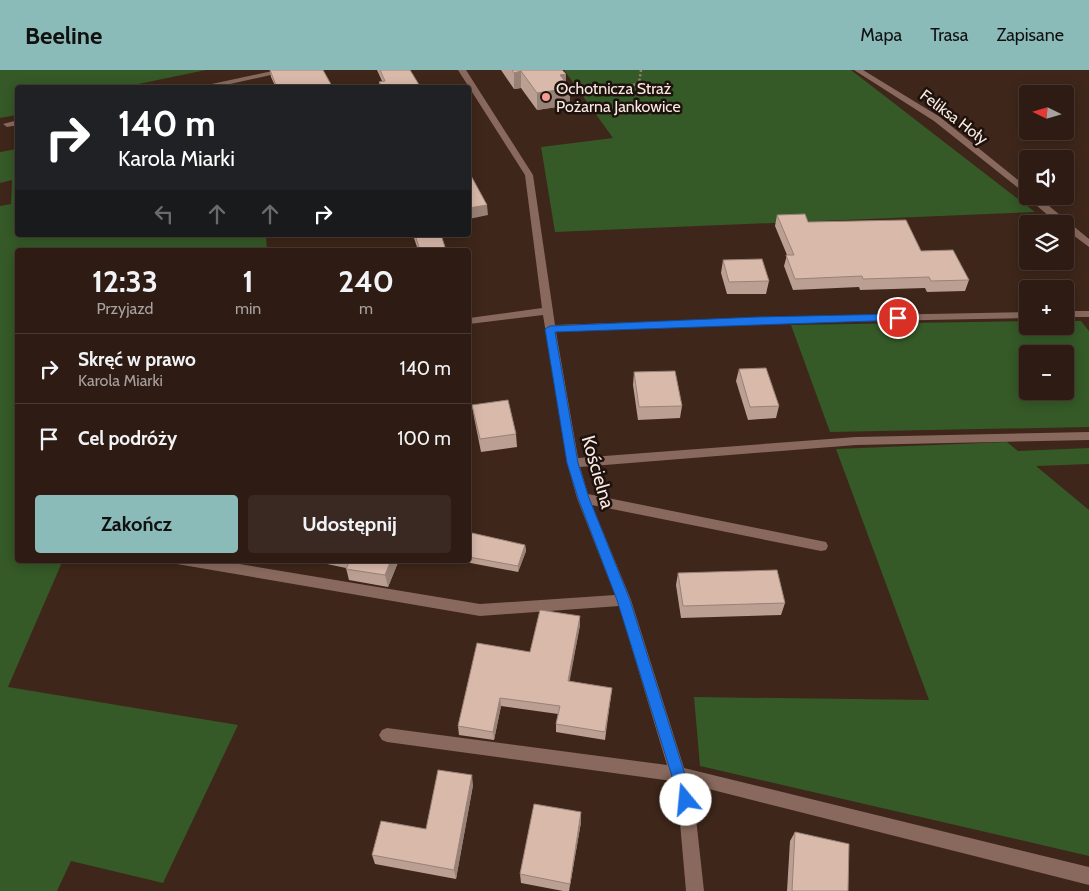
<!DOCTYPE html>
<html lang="pl">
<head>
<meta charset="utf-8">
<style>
  body { margin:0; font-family:Cabin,sans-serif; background:#3a2922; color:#f1f3f6; height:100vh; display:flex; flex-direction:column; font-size:19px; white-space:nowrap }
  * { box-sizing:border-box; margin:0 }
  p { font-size:16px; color:#a7a1a0 }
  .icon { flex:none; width:28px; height:28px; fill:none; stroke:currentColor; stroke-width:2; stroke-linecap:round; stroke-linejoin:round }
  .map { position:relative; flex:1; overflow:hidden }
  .panel { position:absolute; left:15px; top:178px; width:456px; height:315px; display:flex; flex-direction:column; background:#2e1c14; border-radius:5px; box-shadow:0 2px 12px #0003,0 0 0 1px #493a34 }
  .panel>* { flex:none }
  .guide { position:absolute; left:15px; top:15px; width:456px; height:152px; border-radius:5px; box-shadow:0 2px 12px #0003,0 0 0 1px #493a34; background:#202124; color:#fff; overflow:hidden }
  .needle { width:32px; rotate:275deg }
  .controls { position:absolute; left:1019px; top:15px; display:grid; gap:10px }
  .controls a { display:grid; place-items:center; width:55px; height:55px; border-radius:5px; background:#2e1c14; box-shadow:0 2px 12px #0003,0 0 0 1px #493a34; font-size:25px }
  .pin { position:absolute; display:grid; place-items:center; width:42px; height:42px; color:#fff; margin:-21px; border:2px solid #fff; border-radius:50%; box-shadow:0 1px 5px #0007 }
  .me { position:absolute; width:55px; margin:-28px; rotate:343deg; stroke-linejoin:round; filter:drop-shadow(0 0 4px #0008) }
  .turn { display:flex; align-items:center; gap:18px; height:105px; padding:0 20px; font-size:22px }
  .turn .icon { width:65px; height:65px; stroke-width:2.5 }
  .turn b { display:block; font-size:35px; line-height:42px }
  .lanes { display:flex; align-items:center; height:48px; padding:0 20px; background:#0003; justify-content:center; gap:25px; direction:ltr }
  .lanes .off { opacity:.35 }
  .eta { display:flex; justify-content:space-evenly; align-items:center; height:85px; text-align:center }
  .eta b { font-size:30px; font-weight:700; line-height:35px }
  .primary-button { display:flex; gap:10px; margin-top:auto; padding:10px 20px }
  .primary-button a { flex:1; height:58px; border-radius:5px; background:#8bbbb9; color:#111; font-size:20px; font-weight:700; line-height:58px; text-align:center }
  .primary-button a+a { background:#3a2922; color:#f1f3f6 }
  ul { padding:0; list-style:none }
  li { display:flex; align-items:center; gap:15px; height:70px; padding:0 20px; border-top:1px solid #493a34 }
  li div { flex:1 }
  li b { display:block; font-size:19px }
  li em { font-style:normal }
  header { display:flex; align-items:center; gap:30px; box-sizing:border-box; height:70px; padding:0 25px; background:#8bbbb9; color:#111 }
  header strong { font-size:24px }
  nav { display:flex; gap:28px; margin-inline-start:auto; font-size:18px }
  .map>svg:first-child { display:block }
  .green { fill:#355927; fill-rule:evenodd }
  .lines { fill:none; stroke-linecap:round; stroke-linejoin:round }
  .path { stroke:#958076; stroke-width:2.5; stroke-dasharray:2 2.5; stroke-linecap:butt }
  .minor { fill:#89695e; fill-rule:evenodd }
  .wall { fill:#bb9f92 }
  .shaded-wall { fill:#988277 }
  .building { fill:#d9b9aa; stroke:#988277 }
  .route { fill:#1a73e8; stroke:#114b97 }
  .poi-dot { fill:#f59c94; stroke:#1d120d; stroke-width:2 }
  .labels { text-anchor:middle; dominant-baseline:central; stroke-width:5; stroke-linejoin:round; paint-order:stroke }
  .far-poi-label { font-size:16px; fill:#fae9e1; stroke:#1d120d; text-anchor:start }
  .far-street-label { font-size:16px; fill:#fae9e1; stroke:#1d120d }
  .street-label { font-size:19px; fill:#fae9e1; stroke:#1d120d }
</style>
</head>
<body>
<header>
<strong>Beeline</strong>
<nav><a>Mapa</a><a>Trasa</a><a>Zapisane</a></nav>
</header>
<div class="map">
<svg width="1089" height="821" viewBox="0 0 1089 821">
  <rect width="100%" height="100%" fill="#3e261a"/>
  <g class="green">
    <polygon points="0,0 206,0 124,17 18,18 17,45 0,48"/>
    <polygon points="564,0 851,0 1035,142 555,162 541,77 613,68"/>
    <polygon points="17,79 18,165 266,165 267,180 18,180 18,490 63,490 8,617 238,655 163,813 71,791 57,821 0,821 0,136 11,134 12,110 0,113 0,82"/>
    <path d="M1027 251 1028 256H1065V251H1081L1089 261V357L830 362 791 255ZM1028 284H1065V321H1028Z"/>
    <polygon points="1007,372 1018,381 1089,378 1089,394 1036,396 1089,440 1089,786 700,696 694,627 929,630 836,379"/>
  </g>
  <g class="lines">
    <polyline class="path" points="580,23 639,14 641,0"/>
    <g class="minor">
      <polygon points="277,0 293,0 212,18 193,18"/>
      <polygon points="458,0 466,0 533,105 555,255 825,246 1028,242 1028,248 825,252 556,262 578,388 856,367 1089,362 1089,370 856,375 580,397 588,424 821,471 826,472 828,476 826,480 821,481 592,435 631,530 684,698 1089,797 1089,815 689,714 694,730 704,821 686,821 678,730 672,711 387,672 382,670 379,665 382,660 387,658 667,695 619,536 480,546 177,494 175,490 215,490 480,534 615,525 577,428 567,393 543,245 469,254 469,248 542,238 525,105"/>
      <polygon points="854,0 863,0 940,47 1028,118 1028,126 1037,126 1089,169 1089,177 1065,159 1065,154 1058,154 1028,128 1027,125 934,51"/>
      <polygon points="18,50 18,55 7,57 3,54"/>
      <rect x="1065" y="241" width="24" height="6"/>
    </g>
  </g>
  <g class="wall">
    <polygon points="270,0 333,18 276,18 271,7"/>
    <polygon points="377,0 410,0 421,18 380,18 379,12 382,11"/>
    <polygon points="501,0 562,0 566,4 566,12 570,18 570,35 537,40 521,18 514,19"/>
    <polygon points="777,145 808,152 921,181 969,210 965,221 927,222 925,218 860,220 859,217 793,220 784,196 787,185 775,156"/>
    <polygon points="413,165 441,165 446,180 418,180"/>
    <polygon points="723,190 769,211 766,224 727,224 721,203"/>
    <polygon points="739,299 779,336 776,348 748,350 736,311"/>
    <polygon points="634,302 682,336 680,348 638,350 633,315"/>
    <polygon points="472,335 516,364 517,377 481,382 474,347"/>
    <polygon points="469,468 525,475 526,481 518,502 460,491 460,490 469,490"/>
    <polygon points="308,490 399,490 388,517 349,510 346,498"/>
    <polygon points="678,503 785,533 781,545 681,548 676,515"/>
    <polygon points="580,546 580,555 569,611 612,618 605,670 556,662 556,654 558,644 501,636 494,670 459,665 458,656 530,582"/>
    <polygon points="473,715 456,809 375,794 372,785 426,759"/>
    <polygon points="581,752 569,821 563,821 521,813 520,804"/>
    <polygon points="795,762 848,821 787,821 790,771"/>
  </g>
  <g class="shaded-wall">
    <polygon points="521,1 521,18 514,19 514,3"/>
    <polygon points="566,4 566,18 570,18 570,35 537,40 537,23 560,5"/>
    <polygon points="487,135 488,145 469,149 469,138"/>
    <polygon points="525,475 526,481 518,502 518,496"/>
    <polygon points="391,490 399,490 388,517 385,505"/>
    <polygon points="580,546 580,555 568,620 568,611"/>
    <polygon points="500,628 501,636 494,670 493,662"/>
    <polygon points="472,705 473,715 456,809 454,800"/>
    <polygon points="581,742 581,752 569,821 570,814"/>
  </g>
  <g class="building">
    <polygon points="270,0 323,0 333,18 277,18"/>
    <polygon points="380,0 410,0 421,18 383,18 379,12 385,11"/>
    <polygon points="512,0 562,0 566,4 560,5 570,18 537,23 521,1 514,3"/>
    <polygon points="469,102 487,135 469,138"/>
    <polygon points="805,144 808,152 906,150 921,181 953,180 969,210 931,211 929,207 863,209 862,206 795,209 786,185 794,185 777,145"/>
    <polygon points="415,165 441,165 446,180 420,180"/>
    <polygon points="762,189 769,211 729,212 723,190"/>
    <polygon points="766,298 779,336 750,337 739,299"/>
    <polygon points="675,301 682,336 639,337 634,302"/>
    <polygon points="508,330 516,364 480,369 472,335"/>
    <polygon points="472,463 525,475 518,496 469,487 469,468"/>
    <polygon points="350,490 391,490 385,505 346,499"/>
    <polygon points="777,500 785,533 683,536 678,503"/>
    <polygon points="540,540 580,546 568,611 612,618 605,662 556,654 560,636 500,628 493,662 458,656 477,573 530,582"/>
    <polygon points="438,700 472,705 454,800 372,785 381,751 426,759"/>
    <polygon points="534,734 581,742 570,814 520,804"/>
    <polygon points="795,762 849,774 848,821 792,821"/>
  </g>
  <polygon class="route" points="898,244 902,245 902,250 555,262 578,393 589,428 630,530 693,730 691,735 686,737 681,735 617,530 578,428 567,393 545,259 550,256 757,247"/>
  <circle class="poi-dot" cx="546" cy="27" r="5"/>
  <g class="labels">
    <g class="far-poi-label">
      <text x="556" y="18">Ochotnicza Straż<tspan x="556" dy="18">Pożarna Jankowice</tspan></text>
    </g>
    <g class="far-street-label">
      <text transform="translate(954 47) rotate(37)">Feliksa Hoły</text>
    </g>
    <g class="street-label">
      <text transform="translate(598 402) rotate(74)">Kościelna</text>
    </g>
  </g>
</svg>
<div class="controls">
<a><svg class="needle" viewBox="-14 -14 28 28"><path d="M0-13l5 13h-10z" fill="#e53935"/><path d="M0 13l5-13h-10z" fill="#a7a1a0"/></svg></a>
<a><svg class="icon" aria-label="sound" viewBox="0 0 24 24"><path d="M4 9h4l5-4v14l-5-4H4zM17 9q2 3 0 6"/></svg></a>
<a><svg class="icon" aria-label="layers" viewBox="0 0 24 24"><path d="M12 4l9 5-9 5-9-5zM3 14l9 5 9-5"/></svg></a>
<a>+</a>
<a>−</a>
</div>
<div class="pin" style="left:898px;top:248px;background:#d93025"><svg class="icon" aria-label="arrive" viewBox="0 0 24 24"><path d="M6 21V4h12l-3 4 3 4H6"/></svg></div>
<svg class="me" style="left:686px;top:730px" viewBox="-20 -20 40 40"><circle r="19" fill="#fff"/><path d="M0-13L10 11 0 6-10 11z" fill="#1a73e8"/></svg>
<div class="guide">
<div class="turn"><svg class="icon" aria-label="right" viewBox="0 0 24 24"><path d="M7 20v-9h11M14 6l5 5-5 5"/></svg><div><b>140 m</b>Karola Miarki</div></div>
<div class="lanes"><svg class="icon off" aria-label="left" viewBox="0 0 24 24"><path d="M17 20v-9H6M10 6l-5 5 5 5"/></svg><svg class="icon off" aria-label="ahead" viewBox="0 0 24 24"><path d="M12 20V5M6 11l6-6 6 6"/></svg><svg class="icon off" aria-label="ahead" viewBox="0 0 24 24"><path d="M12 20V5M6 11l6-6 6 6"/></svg><svg class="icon" aria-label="right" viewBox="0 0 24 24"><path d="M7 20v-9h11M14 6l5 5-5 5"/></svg></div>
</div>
<section class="panel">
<div class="eta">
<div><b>12:33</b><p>Przyjazd</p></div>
<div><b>1</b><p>min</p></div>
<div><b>240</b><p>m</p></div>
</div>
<ul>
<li><svg class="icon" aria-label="right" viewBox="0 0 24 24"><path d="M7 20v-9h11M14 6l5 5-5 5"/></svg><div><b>Skręć w prawo</b><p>Karola Miarki</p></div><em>140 m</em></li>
<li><svg class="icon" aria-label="arrive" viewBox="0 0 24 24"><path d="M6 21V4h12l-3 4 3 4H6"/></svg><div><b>Cel podróży</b></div><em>100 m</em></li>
</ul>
<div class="primary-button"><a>Zakończ</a><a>Udostępnij</a></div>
</section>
</div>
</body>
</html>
